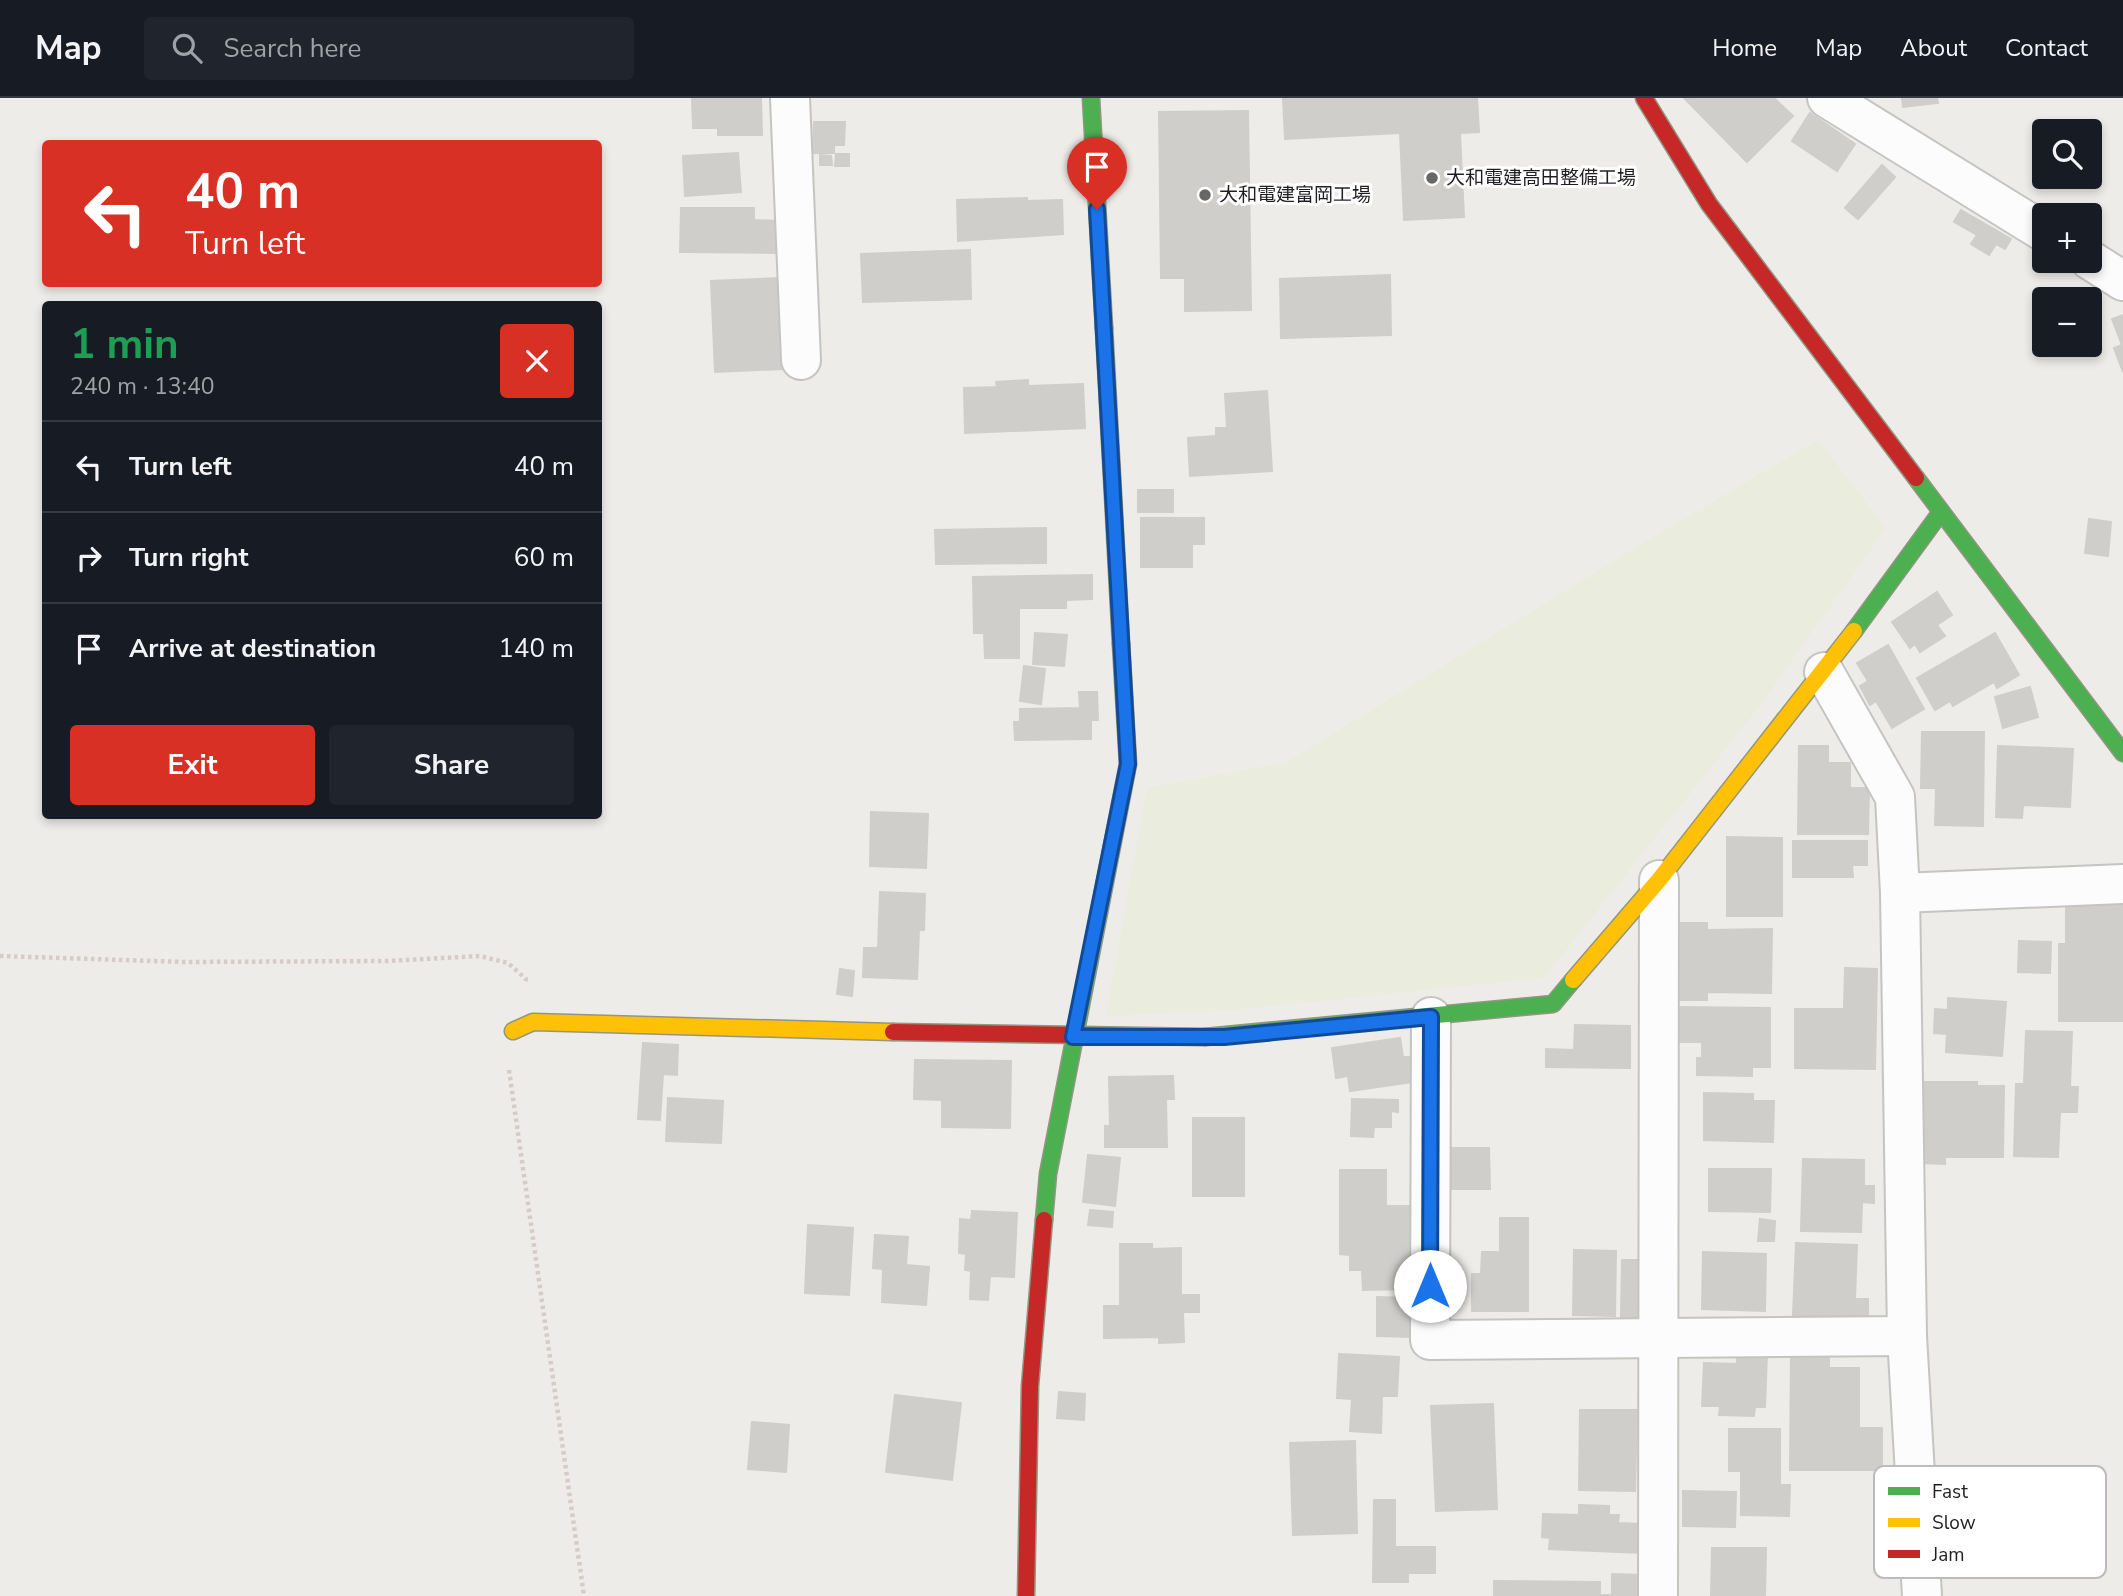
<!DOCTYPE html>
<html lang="en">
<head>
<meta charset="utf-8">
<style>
  body { margin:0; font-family:"Nunito Sans","Noto Sans JP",sans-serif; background:#20242c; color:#f1f3f6; height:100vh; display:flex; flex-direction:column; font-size:26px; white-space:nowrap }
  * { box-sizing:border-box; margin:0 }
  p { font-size:23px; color:#9ea1a6 }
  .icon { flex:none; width:38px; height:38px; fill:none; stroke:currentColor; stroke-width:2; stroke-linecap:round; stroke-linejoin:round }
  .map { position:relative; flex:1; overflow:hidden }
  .panel { position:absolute; left:42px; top:203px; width:560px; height:518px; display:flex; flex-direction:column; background:#171b24; border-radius:7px; box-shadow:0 4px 10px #0003 }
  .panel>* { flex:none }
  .guide { position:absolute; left:42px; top:42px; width:560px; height:147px; border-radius:7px; box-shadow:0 4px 10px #0003; background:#d93025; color:#fff; overflow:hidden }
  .tools { position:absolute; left:2032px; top:21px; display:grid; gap:14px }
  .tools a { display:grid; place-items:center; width:70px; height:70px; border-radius:7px; background:#171b24; box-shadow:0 4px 10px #0003; font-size:35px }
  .pin { position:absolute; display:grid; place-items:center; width:60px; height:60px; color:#fff; margin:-72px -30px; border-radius:50% 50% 50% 0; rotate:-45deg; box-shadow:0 0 7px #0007 }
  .pin .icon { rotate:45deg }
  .me { position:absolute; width:77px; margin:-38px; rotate:0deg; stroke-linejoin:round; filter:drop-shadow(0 0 5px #0008) }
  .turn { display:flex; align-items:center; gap:24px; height:147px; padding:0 28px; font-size:32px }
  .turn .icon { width:91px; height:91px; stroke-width:2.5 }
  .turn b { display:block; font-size:49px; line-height:60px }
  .round { display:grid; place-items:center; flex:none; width:74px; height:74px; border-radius:7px; background:#20242c }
  .headline { display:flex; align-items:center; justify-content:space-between; height:119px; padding:0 28px }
  h1 { font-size:42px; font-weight:700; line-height:52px; color:#1e9e55 }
  .primary-button { display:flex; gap:14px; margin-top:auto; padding:14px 28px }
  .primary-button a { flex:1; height:80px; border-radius:7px; background:#d93025; color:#fff; font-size:28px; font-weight:700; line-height:80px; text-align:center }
  .primary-button a+a { background:#20242c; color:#f1f3f6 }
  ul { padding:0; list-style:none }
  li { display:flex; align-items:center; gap:21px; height:91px; padding:0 28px; border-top:2px solid #363941 }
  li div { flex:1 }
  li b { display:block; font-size:26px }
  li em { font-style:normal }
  header { display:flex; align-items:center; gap:42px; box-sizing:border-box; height:98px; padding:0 35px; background:#171b24; border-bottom:2px solid #363941 }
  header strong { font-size:33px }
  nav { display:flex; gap:38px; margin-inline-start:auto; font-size:24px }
  .search { width:490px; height:63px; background:#20242c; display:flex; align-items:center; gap:18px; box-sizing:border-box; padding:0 24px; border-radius:7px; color:#9ea1a6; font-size:26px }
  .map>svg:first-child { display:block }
  .farmland { fill:#eaeddd }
  .building { fill:#d0cecb; stroke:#d0ceca; stroke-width:2 }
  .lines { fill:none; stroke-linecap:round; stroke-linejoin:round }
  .street-casing { stroke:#c4c4c2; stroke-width:42 }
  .fast-casing { stroke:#929682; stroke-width:19 }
  .slow-casing { stroke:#929682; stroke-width:19 }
  .jam-casing { stroke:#929682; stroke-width:19 }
  .path { stroke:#d6cbc8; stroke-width:4.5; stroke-dasharray:3.5 3.5; stroke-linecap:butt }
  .street { stroke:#fcfcfc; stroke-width:38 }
  .fast { stroke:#4caf50; stroke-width:16 }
  .slow { stroke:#ffc107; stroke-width:16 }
  .jam { stroke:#c62828; stroke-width:16 }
  .route-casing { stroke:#114b97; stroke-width:18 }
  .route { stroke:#1a73e8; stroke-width:12 }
  .poi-dot { fill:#676766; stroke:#fff; stroke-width:2.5 }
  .labels { text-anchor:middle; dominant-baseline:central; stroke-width:6; stroke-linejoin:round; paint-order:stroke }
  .poi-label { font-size:19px; fill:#1f1f1f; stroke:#fff; text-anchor:start }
  .key { fill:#fff; stroke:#bcbcbc; stroke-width:2 }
  .key-label { font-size:19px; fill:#1f1f1f }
</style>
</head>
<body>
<header>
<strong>Map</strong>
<div class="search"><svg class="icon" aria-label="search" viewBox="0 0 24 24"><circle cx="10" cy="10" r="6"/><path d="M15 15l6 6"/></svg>Search here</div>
<nav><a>Home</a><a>Map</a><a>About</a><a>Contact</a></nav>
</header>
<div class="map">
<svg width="2123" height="1498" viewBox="0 0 2123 1498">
  <rect width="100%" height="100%" fill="#edece9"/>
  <polygon class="farmland" points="1818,342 1886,430 1758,610 1544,880 1233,912 1106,918 1147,690 1287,664 1651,440"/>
  <g class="building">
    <polygon points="692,0 761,0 762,37 718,37 718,30 693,30"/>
    <polygon points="1283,0 1477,0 1479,34 1460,35 1464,119 1404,122 1400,35 1285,41"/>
    <polygon points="1774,0 1793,18 1747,64 1685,1"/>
    <polygon points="1902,0 1937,0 1938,5 1903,9"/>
    <polygon points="1248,13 1251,212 1185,213 1185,180 1161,180 1159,14"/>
    <polygon points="1810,15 1855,46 1837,73 1792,43"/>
    <polygon points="814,24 845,24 844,47 834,47 834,55 813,55"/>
    <polygon points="738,55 741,94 685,98 683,58"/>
    <polygon points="836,56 849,56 849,68 835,68"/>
    <polygon points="820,57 831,58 832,67 820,67"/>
    <polygon points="1882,67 1895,79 1858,121 1845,110"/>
    <polygon points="1027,100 1027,103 1062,102 1063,136 958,143 957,102"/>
    <polygon points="681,110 754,110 754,122 780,123 779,155 680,154"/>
    <polygon points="1961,112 2011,141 2005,151 1996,146 1989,157 1971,146 1977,137 1954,124"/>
    <polygon points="970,152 971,201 863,204 861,156"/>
    <polygon points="1390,177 1391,237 1281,240 1280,181"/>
    <polygon points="778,180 783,271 715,274 711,183"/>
    <polygon points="2123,217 2123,274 2114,250 2122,247 2112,221"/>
    <polygon points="1028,282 1028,288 1083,286 1085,330 965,335 964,290 997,289 996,284"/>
    <polygon points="1267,293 1272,373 1190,378 1188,340 1216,338 1216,330 1227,330 1225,296"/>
    <rect x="1138" y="392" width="35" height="22"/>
    <polygon points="1141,420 1204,420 1204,446 1192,446 1192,469 1141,469"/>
    <polygon points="2089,421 2111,424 2108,458 2085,455"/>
    <polygon points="1046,430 1046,465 936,466 935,432"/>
    <polygon points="1092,477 1092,501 1066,502 1066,510 1019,510 1019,560 985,560 984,535 974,535 973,479"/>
    <polygon points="1937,494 1952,517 1937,527 1945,538 1920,554 1915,546 1910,550 1892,524"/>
    <polygon points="1035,535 1067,537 1064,568 1033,566"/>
    <polygon points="1995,535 2019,577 1997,590 1994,584 1953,608 1950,603 1935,612 1917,580"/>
    <polygon points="1888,547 1924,611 1892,630 1876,603 1870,607 1860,588 1868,583 1857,565"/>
    <polygon points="1024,568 1045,571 1041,606 1020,603"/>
    <polygon points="2030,589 2038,619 2003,630 1995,599"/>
    <polygon points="1079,594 1097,594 1098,622 1091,622 1091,641 1015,642 1014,624 1020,624 1020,611 1080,610"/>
    <polygon points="1922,634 1984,634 1983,728 1935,727 1936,690 1921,690"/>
    <polygon points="1799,648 1828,648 1828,665 1850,665 1850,690 1869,690 1868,736 1798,736"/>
    <polygon points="1998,648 2073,651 2070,709 2023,707 2022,720 1996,719"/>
    <polygon points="871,714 928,716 926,770 870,768"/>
    <polygon points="1727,739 1782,740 1782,818 1727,818"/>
    <polygon points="1793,743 1867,743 1867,767 1852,767 1853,779 1793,779"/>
    <polygon points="880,794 925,796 924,832 919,832 917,881 863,879 864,850 878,850"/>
    <polygon points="2123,805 2123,923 2059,923 2059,846 2066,846 2066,806"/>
    <polygon points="1678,825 1707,825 1707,832 1772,831 1771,895 1707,894 1707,902 1678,902"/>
    <polygon points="2019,843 2051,844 2050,875 2018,874"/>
    <polygon points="1845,870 1877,871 1875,971 1795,970 1795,911 1844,911"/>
    <polygon points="840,871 854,873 852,898 837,896"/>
    <polygon points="1948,900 2006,904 2002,958 1946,954 1947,936 1934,935 1935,911 1948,912"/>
    <polygon points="1679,909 1770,910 1770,969 1752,969 1752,978 1697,977 1697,960 1702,960 1702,944 1679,944"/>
    <polygon points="1575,927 1630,928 1630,970 1546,969 1546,951 1574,952"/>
    <polygon points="2026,933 2072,934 2070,989 2078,989 2077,1014 2060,1014 2058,1059 2014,1058 2016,986 2024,986"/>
    <polygon points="1400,940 1403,959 1409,959 1413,984 1350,993 1348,978 1336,980 1332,950"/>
    <polygon points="643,945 678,947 677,977 663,976 660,1022 638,1021"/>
    <polygon points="915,962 1011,963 1010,1030 942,1029 942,1002 914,1001"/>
    <polygon points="1173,978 1174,1001 1166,1001 1167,1049 1105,1049 1105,1028 1110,1028 1109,979"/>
    <polygon points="1919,984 1977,984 1977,988 2004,988 2003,1059 1945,1059 1945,1066 1918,1065"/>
    <polygon points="1704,995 1753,996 1753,1003 1774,1003 1773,1044 1704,1042"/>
    <polygon points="668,1000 723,1003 721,1045 666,1043"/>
    <polygon points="1352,1001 1398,1002 1398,1014 1391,1013 1391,1029 1374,1029 1373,1039 1351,1038"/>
    <rect x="1193" y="1020" width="51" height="78"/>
    <polygon points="1452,1050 1489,1050 1490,1091 1452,1091"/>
    <polygon points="1088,1057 1120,1060 1115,1108 1083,1104"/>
    <polygon points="1803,1061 1864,1062 1864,1088 1874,1088 1874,1105 1862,1104 1861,1134 1801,1133"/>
    <polygon points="1709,1071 1771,1071 1770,1114 1709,1113"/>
    <polygon points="1340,1072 1386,1072 1386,1108 1411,1108 1412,1191 1363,1192 1362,1172 1350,1172 1350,1157 1340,1156"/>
    <polygon points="1090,1112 1113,1114 1112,1129 1088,1127"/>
    <polygon points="972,1113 1017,1115 1014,1179 990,1178 988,1202 970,1201 971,1173 965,1172 966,1156 959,1155 960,1121 971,1122"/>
    <polygon points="1500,1120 1528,1120 1528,1213 1472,1213 1472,1176 1481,1176 1482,1154 1500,1154"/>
    <polygon points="1760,1121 1775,1123 1774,1143 1758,1143"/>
    <polygon points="808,1127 853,1130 849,1197 805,1195"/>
    <polygon points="875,1137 908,1139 906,1167 929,1169 926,1207 882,1204 883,1171 873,1170"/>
    <polygon points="1796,1145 1857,1147 1855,1201 1868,1201 1868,1220 1793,1217"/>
    <polygon points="1120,1146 1152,1146 1152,1151 1181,1150 1181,1197 1199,1197 1199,1214 1183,1214 1184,1244 1159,1245 1159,1239 1104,1240 1104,1208 1120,1208"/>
    <polygon points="1574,1152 1616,1153 1615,1218 1573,1217"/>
    <polygon points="1703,1154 1766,1156 1765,1213 1702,1211"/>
    <polygon points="1622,1162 1642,1162 1642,1220 1621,1219"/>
    <polygon points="1377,1199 1413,1200 1413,1239 1377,1238"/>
    <polygon points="1737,1255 1767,1256 1765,1309 1755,1309 1754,1318 1719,1317 1720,1308 1702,1308 1704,1265 1737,1266"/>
    <polygon points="1339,1256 1399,1259 1397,1298 1382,1298 1381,1335 1350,1333 1352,1301 1337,1300"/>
    <polygon points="1791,1256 1829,1256 1829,1270 1859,1270 1859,1330 1882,1330 1882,1372 1790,1372"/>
    <polygon points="1059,1294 1085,1296 1084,1322 1057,1320"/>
    <polygon points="895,1297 961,1305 952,1382 886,1374"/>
    <polygon points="1493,1306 1497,1411 1436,1413 1431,1308"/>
    <polygon points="1580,1312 1637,1312 1635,1393 1579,1392"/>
    <polygon points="752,1324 789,1327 786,1374 748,1371"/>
    <polygon points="1729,1331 1780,1331 1780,1387 1790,1387 1789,1418 1741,1417 1741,1373 1729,1373"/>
    <polygon points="1355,1343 1357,1435 1293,1437 1290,1345"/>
    <polygon points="1683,1393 1736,1394 1735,1429 1683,1428"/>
    <polygon points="1374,1402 1395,1402 1395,1449 1435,1449 1435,1475 1408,1475 1408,1484 1373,1484"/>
    <polygon points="1579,1407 1609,1408 1609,1417 1619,1417 1618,1425 1642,1426 1641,1455 1549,1451 1550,1440 1542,1439 1543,1416 1579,1417"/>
    <polygon points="1712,1450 1766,1450 1765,1498 1711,1498"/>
    <polygon points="1612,1476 1641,1477 1641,1498 1494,1498 1494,1483 1600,1484 1600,1497 1612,1497"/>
  </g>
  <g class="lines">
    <defs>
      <g id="street">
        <polyline points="790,0 801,262"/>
        <polyline points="1827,0 2044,134"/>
        <polyline points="2090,162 2123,183"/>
        <polyline points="1824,574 1895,699 1900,795 1907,1238 1922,1498"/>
        <polyline points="1900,795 2123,786"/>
        <polyline points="1431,919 1430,1242 1907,1238"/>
        <polyline points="1658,1498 1659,782"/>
      </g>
      <g id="fast">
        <polyline points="1091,0 1104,230"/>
        <polyline points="1916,380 2123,655"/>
        <polyline points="1854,533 1941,414"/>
        <polyline points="1205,939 1553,906 1573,882"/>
        <polyline points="1044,1122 1048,1076 1128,666 1121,546"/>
      </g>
      <g id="slow">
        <polyline points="1104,230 1121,546"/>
        <polyline points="1573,882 1659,782 1854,533"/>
        <polyline points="513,933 533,924 893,934"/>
      </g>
      <g id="jam">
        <polyline points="1644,0 1709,106 1916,380"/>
        <polyline points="893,934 1205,939"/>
        <polyline points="1026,1498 1030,1288 1044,1122"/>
      </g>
    </defs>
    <use href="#street" class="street-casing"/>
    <use href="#fast" class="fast-casing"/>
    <use href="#slow" class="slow-casing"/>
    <use href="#jam" class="jam-casing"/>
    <g class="path">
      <polyline points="0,858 184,864 387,863 480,858 508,865 526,881 525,885"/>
      <polyline points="509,972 584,1498"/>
    </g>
    <use href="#street" class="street"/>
    <use href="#fast" class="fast"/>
    <use href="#slow" class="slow"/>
    <use href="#jam" class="jam"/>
  </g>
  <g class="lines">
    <defs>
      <polyline id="route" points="1097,111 1128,666 1073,939 1224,939 1431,919 1430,1188"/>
    </defs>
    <use href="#route" class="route-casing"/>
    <use href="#route" class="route"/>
  </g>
  <g class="poi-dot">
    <circle cx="1432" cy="80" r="7"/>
    <circle cx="1205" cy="97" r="7"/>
  </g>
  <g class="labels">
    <g class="poi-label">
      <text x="1446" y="80">大和電建高田整備工場</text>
      <text x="1219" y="97">大和電建富岡工場</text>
    </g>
  </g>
  <rect x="1874" y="1368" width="232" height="112" rx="10" class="key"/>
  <rect x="1888" y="1389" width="32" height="8" fill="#4caf50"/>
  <rect x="1888" y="1420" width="32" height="9" fill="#ffc107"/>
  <rect x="1888" y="1452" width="32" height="8" fill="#c62828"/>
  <g class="key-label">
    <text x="1932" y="1400">Fast</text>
    <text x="1932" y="1431">Slow</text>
    <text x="1932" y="1463">Jam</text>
  </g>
</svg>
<div class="tools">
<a><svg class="icon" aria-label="search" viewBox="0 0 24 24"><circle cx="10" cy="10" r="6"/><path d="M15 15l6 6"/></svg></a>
<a>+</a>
<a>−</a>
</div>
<div class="pin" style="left:1097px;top:111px;background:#d93025"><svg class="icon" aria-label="arrive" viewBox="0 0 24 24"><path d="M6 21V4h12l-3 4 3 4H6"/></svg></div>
<svg class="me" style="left:1430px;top:1188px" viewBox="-20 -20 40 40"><circle r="19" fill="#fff"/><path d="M0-13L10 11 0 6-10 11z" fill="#1a73e8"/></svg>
<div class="guide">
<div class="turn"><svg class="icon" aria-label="left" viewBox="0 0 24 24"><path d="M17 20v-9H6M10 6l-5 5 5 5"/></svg><div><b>40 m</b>Turn left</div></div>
</div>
<section class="panel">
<div class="headline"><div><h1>1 min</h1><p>240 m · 13:40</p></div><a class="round" style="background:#d93025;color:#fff"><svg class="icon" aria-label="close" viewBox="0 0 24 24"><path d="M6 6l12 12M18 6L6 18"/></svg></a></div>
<ul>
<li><svg class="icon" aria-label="left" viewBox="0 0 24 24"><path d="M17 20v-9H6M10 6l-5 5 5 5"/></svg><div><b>Turn left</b></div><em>40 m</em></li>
<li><svg class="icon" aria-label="right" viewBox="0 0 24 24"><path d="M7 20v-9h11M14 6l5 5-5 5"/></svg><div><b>Turn right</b></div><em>60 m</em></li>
<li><svg class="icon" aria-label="arrive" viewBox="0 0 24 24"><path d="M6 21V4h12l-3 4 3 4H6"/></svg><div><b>Arrive at destination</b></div><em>140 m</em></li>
</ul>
<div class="primary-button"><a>Exit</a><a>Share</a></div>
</section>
</div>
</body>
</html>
